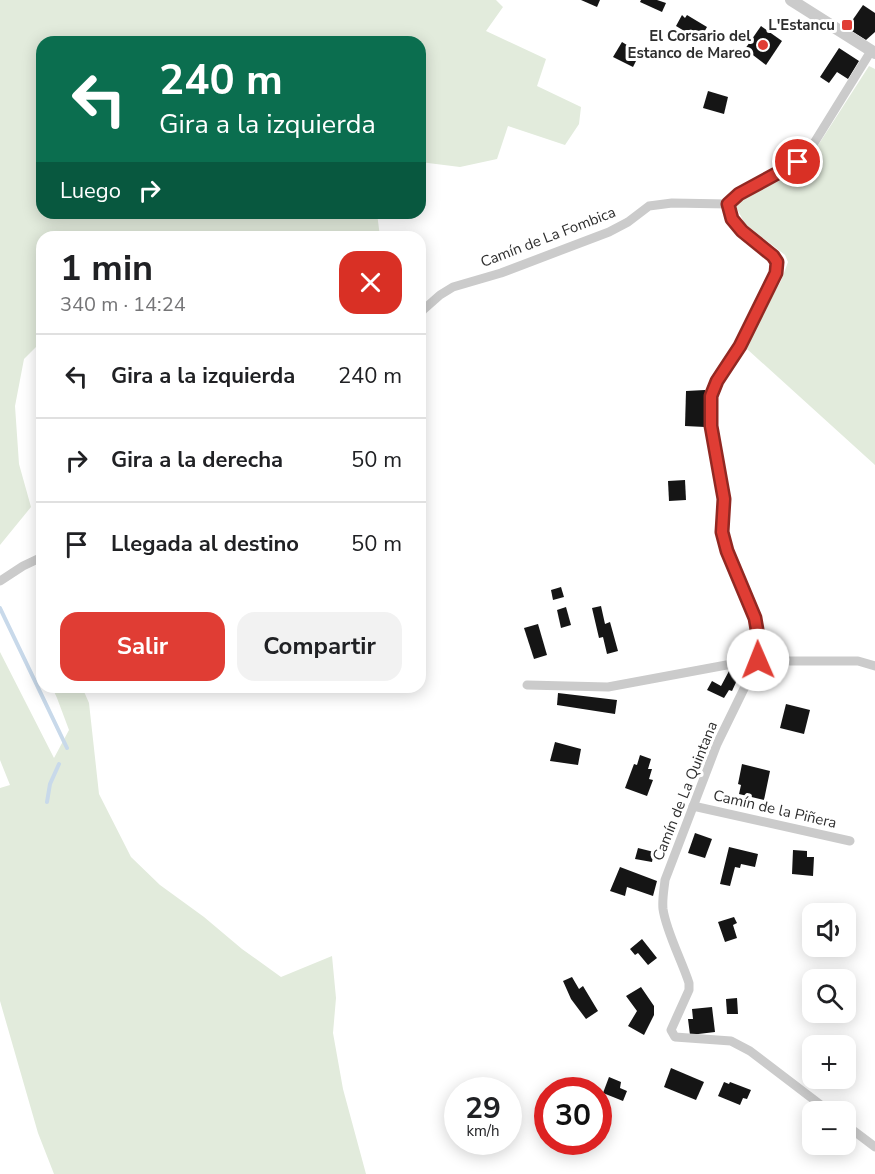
<!DOCTYPE html>
<html lang="es">
<head>
<meta charset="utf-8">
<style>
  body { margin:0; font-family:"Nunito Sans",sans-serif; background:#f2f2f2; color:#202124; height:100vh; display:flex; flex-direction:column; font-size:22px; white-space:nowrap }
  * { box-sizing:border-box; margin:0 }
  p { font-size:20px; color:#757577 }
  .icon { flex:none; width:33px; height:33px; fill:none; stroke:currentColor; stroke-width:2; stroke-linecap:round; stroke-linejoin:round }
  .map { position:relative; flex:1; overflow:hidden }
  .drawer { position:absolute; left:36px; top:231px; width:390px; height:462px; display:flex; flex-direction:column; background:#fff; border-radius:18px; box-shadow:0 3px 15px #0003 }
  .drawer>* { flex:none }
  .hud { position:absolute; left:36px; top:36px; width:390px; height:183px; border-radius:18px; box-shadow:0 3px 15px #0003; background:#0b6e4f; color:#fff; overflow:hidden }
  .tools { position:absolute; left:802px; top:903px; display:grid; gap:12px }
  .tools a { display:grid; place-items:center; width:54px; height:54px; border-radius:12px; background:#fff; box-shadow:0 3px 15px #0003; font-size:30px }
  .speed { position:absolute; left:444px; top:1077px; display:flex; gap:12px; font-size:30px; font-weight:700; text-align:center }
  .speed>* { display:grid; place-content:center; width:78px; height:78px; border-radius:50%; background:#fff; box-shadow:0 3px 15px #0003; line-height:1 }
  .speed small { font-size:15px; font-weight:400 }
  .speed .limit { border:9px solid #d22; background:#fff; color:#111 }
  .pin { position:absolute; display:grid; place-items:center; width:51px; height:51px; color:#fff; margin:-26px; border:3px solid #fff; border-radius:50%; box-shadow:0 2px 6px #0007 }
  .me { position:absolute; width:66px; margin:-33px; rotate:359deg; stroke-linejoin:round; filter:drop-shadow(0 0 4px #0008) }
  .turn { display:flex; align-items:center; gap:21px; height:126px; padding:0 24px; font-size:27px }
  .turn .icon { width:78px; height:78px; stroke-width:2.5 }
  .turn b { display:block; font-size:42px; line-height:51px }
  .then { display:flex; align-items:center; height:57px; padding:0 24px; background:#0003; gap:12px; font-size:22px }
  .round { display:grid; place-items:center; flex:none; width:63px; height:63px; border-radius:18px; background:#f2f2f2 }
  .head { display:flex; align-items:center; justify-content:space-between; height:102px; padding:0 24px }
  h1 { font-size:36px; font-weight:700; line-height:45px }
  .cta { display:flex; gap:12px; margin-top:auto; padding:12px 24px }
  .cta a { flex:1; height:69px; border-radius:18px; background:#e03d34; color:#fff; font-size:24px; font-weight:700; line-height:69px; text-align:center }
  .cta a+a { background:#f2f2f2; color:#202124 }
  ul { padding:0; list-style:none }
  li { display:flex; align-items:center; gap:18px; height:84px; padding:0 24px; border-top:2px solid #e0e0e0 }
  li div { flex:1 }
  li b { display:block; font-size:22px }
  li em { font-style:normal }
  .map>svg:first-child { display:block }
  .green { fill:#e2ebdc }
  .lines { fill:none; stroke-linecap:round; stroke-linejoin:round }
  .stream { stroke:#c8d9ea; stroke-width:4 }
  .building { fill:#151515 }
  .minor { stroke:#cbcbcb; stroke-width:9 }
  .tertiary { stroke:#cbcbcb; stroke-width:12 }
  .route-casing { stroke:#922822; stroke-width:15 }
  .route { stroke:#e03d34; stroke-width:10 }
  .poi-dot { fill:#e03d34; stroke:#fff; stroke-width:2 }
  .labels { text-anchor:middle; dominant-baseline:central; stroke-width:6; stroke-linejoin:round; paint-order:stroke }
  .poi-label { font-size:15px; font-weight:bold; fill:#2e2e2e; stroke:#fff; text-anchor:end }
  .street-label { font-size:15px; fill:#2e2e2e; stroke:#fff }
</style>
</head>
<body>
<div class="map">
<svg width="875" height="1174" viewBox="0 0 875 1174">
  <rect width="100%" height="100%" fill="#fff"/>
  <g class="green">
    <polygon points="0,0 496,0 503,7 486,31 546,59 537,86 581,107 579,124 565,145 508,126 497,159 460,167 420,162 420,42 42,42 42,213 377,213 380,237 42,237 42,341 24,359 15,406 19,464 31,507 0,545"/>
    <polygon points="869,66 875,69 875,465 747,349 756,324 781,281 788,262 785,255 745,224 735,205 745,196 782,180 806,164"/>
    <polygon points="0,652 54,758 69,730 57,698 52,687 82,687 89,703 99,794 131,857 160,885 204,917 242,949 281,977 332,956 336,998 333,1033 343,1089 366,1174 54,1174 38,1133 0,1001 0,788 10,785 0,760"/>
  </g>
  <g class="lines">
    <g class="stream">
      <polyline points="0,608 67,748"/>
      <polyline points="47,802 50,784 59,764"/>
    </g>
  </g>
  <g class="building">
    <polygon points="581,0 600,0 597,7"/>
    <polygon points="641,0 657,0 666,3 662,12 640,2"/>
    <polygon points="863,5 875,13 875,32 866,40 847,28"/>
    <polygon points="682,15 685,18 687,15 707,27 698,43 689,39 691,35 676,26"/>
    <polygon points="761,26 782,41 766,65 745,49"/>
    <polygon points="622,42 640,53 633,67 613,57"/>
    <polygon points="839,48 859,61 848,79 837,72 829,83 820,77"/>
    <polygon points="708,91 728,97 724,114 703,108"/>
    <polygon points="705,390 705,427 685,426 686,391"/>
    <polygon points="685,480 686,500 669,501 668,481"/>
    <polygon points="561,587 564,597 553,600 551,590"/>
    <polygon points="601,606 605,624 610,622 618,651 607,654 603,637 599,638 592,608"/>
    <polygon points="566,607 571,625 561,628 557,610"/>
    <polygon points="538,624 547,655 534,659 524,628"/>
    <polygon points="729,671 739,676 732,691 729,690 724,698 707,690 712,681 721,686"/>
    <polygon points="558,693 617,700 615,714 557,705"/>
    <polygon points="786,704 810,710 804,734 780,728"/>
    <polygon points="555,742 581,749 578,765 550,761"/>
    <polygon points="640,755 651,759 648,769 652,769 649,779 653,780 647,796 625,788 634,764 637,765"/>
    <polygon points="742,764 770,771 764,800 739,794 741,785 738,784"/>
    <polygon points="695,833 712,839 705,858 688,853"/>
    <polygon points="729,847 758,854 755,867 741,864 740,868 735,867 730,886 720,884"/>
    <polygon points="638,848 654,852 652,862 635,859"/>
    <polygon points="793,850 807,851 807,857 814,857 813,876 792,874"/>
    <polygon points="620,867 657,881 653,896 627,887 625,896 610,891"/>
    <polygon points="734,917 737,923 733,925 737,938 725,942 718,922"/>
    <polygon points="642,939 657,958 648,965 638,953 635,955 630,949"/>
    <polygon points="572,977 579,989 583,986 598,1011 586,1019 571,999 563,981"/>
    <polygon points="641,987 654,1006 654,1015 644,1035 628,1026 637,1011 626,996"/>
    <polygon points="737,998 738,1014 727,1014 726,999"/>
    <polygon points="712,1007 715,1032 690,1035 688,1019 693,1019 692,1009"/>
    <polygon points="671,1068 704,1082 696,1100 664,1087"/>
    <polygon points="609,1077 621,1082 620,1088 627,1091 623,1101 603,1093"/>
    <polygon points="724,1082 729,1084 730,1082 751,1090 747,1099 743,1098 740,1105 718,1096"/>
  </g>
  <g class="lines">
    <g class="minor">
      <path d="M728 204 732 219 742 231 773 256 777 262 776 273 740 346 717 381 711 396V426L724 499 722 512V533L727 551 755 618 760 647 758 660 717 744 665 880C664 890 662 899 663 909 666 931 682 961 689 983V990L671 1030 675 1037 731 1041 750 1051 830 1112"/>
      <polyline points="728,204 739,194 787,169 806,156 871,51"/>
      <polyline points="420,314 423,310 440,295 453,287 501,273 609,232 628,222 649,206 672,203 728,204"/>
      <polyline points="0,581 23,566 42,557"/>
      <polyline points="527,685 608,687 748,661 858,661 875,666"/>
      <polyline points="693,806 850,841"/>
      <polyline points="846,1125 875,1147"/>
    </g>
    <polyline class="tertiary" points="791,0 875,53"/>
  </g>
  <g class="lines">
    <defs>
      <polyline id="route" points="758,660 760,647 755,618 727,551 722,532 724,499 711,426 711,396 717,381 740,346 776,273 777,262 773,256 742,231 732,219 728,204 739,194 798,162"/>
    </defs>
    <use href="#route" class="route-casing"/>
    <use href="#route" class="route"/>
  </g>
  <g class="poi-dot">
    <rect x="841" y="19" width="12" height="12" rx="3"/>
    <circle cx="763" cy="45" r="6"/>
  </g>
  <g class="labels">
    <g class="poi-label">
      <text x="835" y="25">L'Estancu</text>
      <text x="751" y="36">El Corsario del<tspan x="751" dy="17">Estanco de Mareo</tspan></text>
    </g>
    <g class="street-label">
      <text transform="translate(548 237) rotate(-21)">Camín de La Fombica</text>
      <text transform="translate(685 791) rotate(-68)">Camín de La Quintana</text>
      <text transform="translate(775 809) rotate(13)">Camín de la Piñera</text>
    </g>
  </g>
</svg>
<div class="tools">
<a><svg class="icon" aria-label="sound" viewBox="0 0 24 24"><path d="M4 9h4l5-4v14l-5-4H4zM17 9q2 3 0 6"/></svg></a>
<a><svg class="icon" aria-label="search" viewBox="0 0 24 24"><circle cx="10" cy="10" r="6"/><path d="M15 15l6 6"/></svg></a>
<a>+</a>
<a>−</a>
</div>
<div class="speed"><div>29<small>km/h</small></div><div class="limit">30</div></div>
<div class="pin" style="left:798px;top:162px;background:#d93025"><svg class="icon" aria-label="arrive" viewBox="0 0 24 24"><path d="M6 21V4h12l-3 4 3 4H6"/></svg></div>
<svg class="me" style="left:758px;top:660px" viewBox="-20 -20 40 40"><circle r="19" fill="#fff"/><path d="M0-13L10 11 0 6-10 11z" fill="#e03d34"/></svg>
<div class="hud">
<div class="turn"><svg class="icon" aria-label="left" viewBox="0 0 24 24"><path d="M17 20v-9H6M10 6l-5 5 5 5"/></svg><div><b>240 m</b>Gira a la izquierda</div></div>
<div class="then">Luego<svg class="icon" aria-label="right" viewBox="0 0 24 24"><path d="M7 20v-9h11M14 6l5 5-5 5"/></svg></div>
</div>
<section class="drawer">
<div class="head"><div><h1>1 min</h1><p>340 m · 14:24</p></div><a class="round" style="background:#d93025;color:#fff"><svg class="icon" aria-label="close" viewBox="0 0 24 24"><path d="M6 6l12 12M18 6L6 18"/></svg></a></div>
<ul>
<li><svg class="icon" aria-label="left" viewBox="0 0 24 24"><path d="M17 20v-9H6M10 6l-5 5 5 5"/></svg><div><b>Gira a la izquierda</b></div><em>240 m</em></li>
<li><svg class="icon" aria-label="right" viewBox="0 0 24 24"><path d="M7 20v-9h11M14 6l5 5-5 5"/></svg><div><b>Gira a la derecha</b></div><em>50 m</em></li>
<li><svg class="icon" aria-label="arrive" viewBox="0 0 24 24"><path d="M6 21V4h12l-3 4 3 4H6"/></svg><div><b>Llegada al destino</b></div><em>50 m</em></li>
</ul>
<div class="cta"><a>Salir</a><a>Compartir</a></div>
</section>
</div>
</body>
</html>
